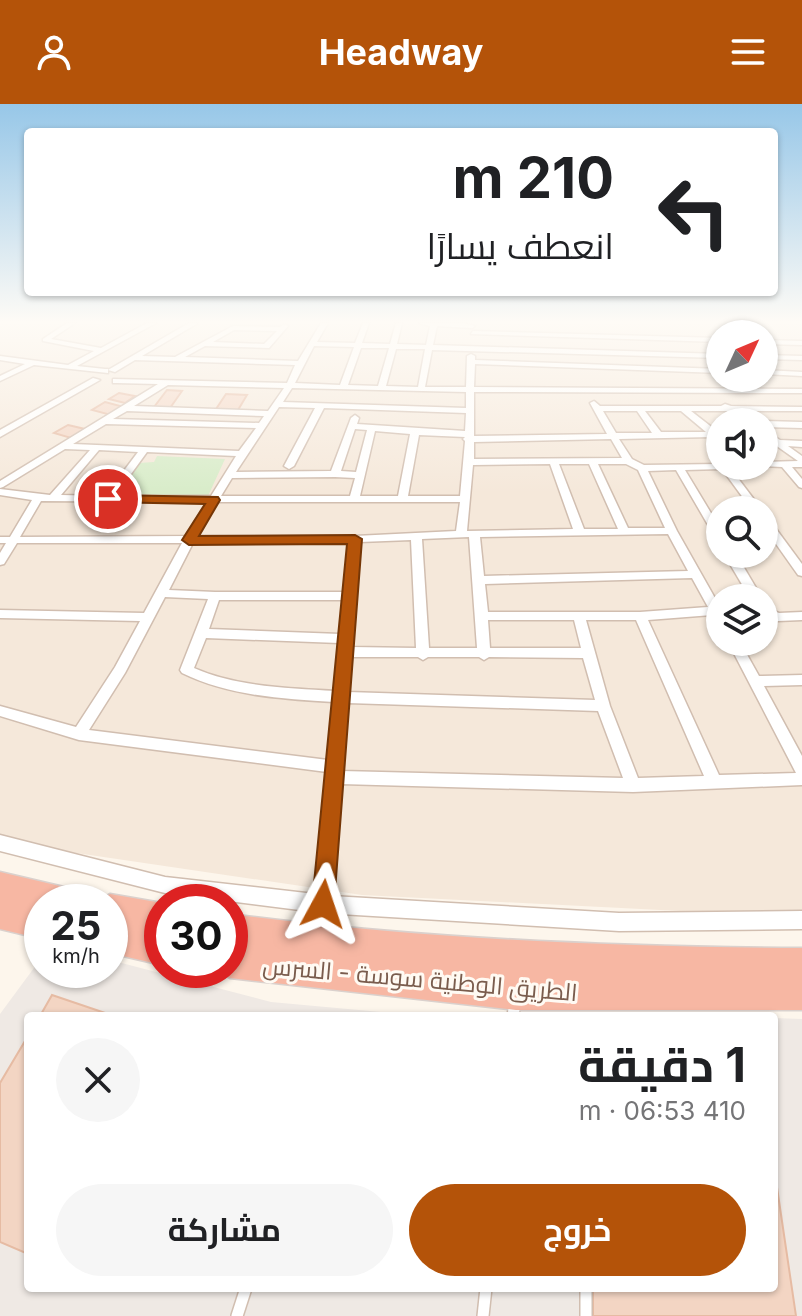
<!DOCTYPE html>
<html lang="ar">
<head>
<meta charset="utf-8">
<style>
  body { margin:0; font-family:Inter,Cairo,sans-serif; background:#f6f6f6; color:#202124; direction:rtl; height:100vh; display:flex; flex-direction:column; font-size:30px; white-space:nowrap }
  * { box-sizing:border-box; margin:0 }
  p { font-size:26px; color:#757577 }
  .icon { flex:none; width:44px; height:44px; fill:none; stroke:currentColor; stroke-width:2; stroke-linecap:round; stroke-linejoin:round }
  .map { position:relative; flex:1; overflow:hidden; direction:ltr }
  .drawer { position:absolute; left:24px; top:908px; width:754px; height:280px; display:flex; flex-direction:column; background:#fff; border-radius:8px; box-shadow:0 2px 6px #0004; direction:rtl }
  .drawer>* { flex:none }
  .top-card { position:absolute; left:24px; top:24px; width:754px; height:168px; border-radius:8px; box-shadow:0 2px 6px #0004; direction:rtl; background:#fff; color:#202124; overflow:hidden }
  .needle { width:52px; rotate:46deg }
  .buttons { position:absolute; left:706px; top:216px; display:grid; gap:16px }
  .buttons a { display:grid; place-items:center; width:72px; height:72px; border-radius:50%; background:#fff; box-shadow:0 2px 6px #0004; font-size:40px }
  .speed { position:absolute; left:24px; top:780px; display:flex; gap:16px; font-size:40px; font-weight:700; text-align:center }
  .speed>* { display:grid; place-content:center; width:104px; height:104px; border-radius:50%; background:#fff; box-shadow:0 2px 6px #0004; line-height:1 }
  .speed small { font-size:20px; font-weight:400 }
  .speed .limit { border:12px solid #d22; background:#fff; color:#111 }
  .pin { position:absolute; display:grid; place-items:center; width:68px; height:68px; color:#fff; margin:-34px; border:4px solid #fff; border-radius:50%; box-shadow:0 2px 8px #0007 }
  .me { position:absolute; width:88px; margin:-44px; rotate:5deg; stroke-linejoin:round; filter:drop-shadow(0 0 6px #0008) }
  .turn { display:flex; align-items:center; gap:28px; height:168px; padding:0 32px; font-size:36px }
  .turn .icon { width:104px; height:104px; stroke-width:2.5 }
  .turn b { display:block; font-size:56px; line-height:68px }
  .round { display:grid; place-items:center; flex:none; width:84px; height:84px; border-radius:42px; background:#f6f6f6 }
  .overview { display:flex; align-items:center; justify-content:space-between; height:136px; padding:0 32px }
  h1 { font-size:48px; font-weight:700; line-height:60px }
  .primary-button { display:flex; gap:16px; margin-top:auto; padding:16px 32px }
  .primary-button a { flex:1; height:92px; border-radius:48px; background:#b45309; color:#fff; font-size:32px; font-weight:700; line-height:92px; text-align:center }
  .primary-button a+a { background:#f6f6f6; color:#202124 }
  header { display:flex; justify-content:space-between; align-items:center; height:104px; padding:0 32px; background:#b45309; color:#fff; font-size:36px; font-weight:700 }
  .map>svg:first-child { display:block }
  .residential { fill:#f5e8da; fill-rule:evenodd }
  .industrial { fill:#efe9e4 }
  .green { fill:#d8ecc9 }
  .building { fill:#f3d5c3; stroke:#e6bba3; stroke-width:2 }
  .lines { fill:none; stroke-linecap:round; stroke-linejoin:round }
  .lane-casing { stroke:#d1beb0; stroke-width:14 }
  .street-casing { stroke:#d1beb0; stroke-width:3 }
  .highway-casing { stroke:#dad1cd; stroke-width:3 }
  .lane { stroke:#fff; stroke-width:11 }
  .street { fill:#fff; fill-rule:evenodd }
  .highway { fill:#f7b7a3; fill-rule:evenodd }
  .route { fill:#b45309; stroke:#753606; stroke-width:2 }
  .labels { text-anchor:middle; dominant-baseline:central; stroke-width:6; stroke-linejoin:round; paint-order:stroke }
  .near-street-label { font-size:24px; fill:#7a5c4d; stroke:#fffaf3 }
</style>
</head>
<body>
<header><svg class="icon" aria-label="menu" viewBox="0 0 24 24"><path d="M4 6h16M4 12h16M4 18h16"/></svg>Headway<svg class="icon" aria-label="person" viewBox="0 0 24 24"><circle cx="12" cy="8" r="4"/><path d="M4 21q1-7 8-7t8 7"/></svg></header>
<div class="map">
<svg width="802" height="1212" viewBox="0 0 802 1212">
  <rect width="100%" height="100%" fill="#fdf6ec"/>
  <path class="residential" d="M0 219H802V810L759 811 362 791 29 742 0 732ZM720 230H764V274H720ZM720 318H764V362H720ZM720 406H764V450H720ZM720 494H764V538H720Z"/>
  <polygon class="industrial" points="42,853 42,866 110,866 110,856 271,898 414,911 498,912 28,912 28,1184 774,1184 774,914 802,915 802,1212 0,1212 0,910"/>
  <polygon class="green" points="157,352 225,355 208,392 120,390 139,359 154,358"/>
  <g class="building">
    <polygon points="167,286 182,287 170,304 154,303"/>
    <polygon points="119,289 135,292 125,299 109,295"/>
    <polygon points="226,290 247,291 238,306 216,305"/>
    <polygon points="105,298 124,303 111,311 92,306"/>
    <polygon points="68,321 85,325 71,334 54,329"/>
    <polygon points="52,891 114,912 40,912"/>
    <polygon points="28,932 28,1150 0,1138 0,979"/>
    <polygon points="774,1063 796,1212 593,1212 593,1184 774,1184"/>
  </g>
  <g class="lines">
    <defs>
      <g id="lane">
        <polyline points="513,912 515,898"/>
        <polyline points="586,1184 586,1212"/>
        <polyline points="237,1212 246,1184"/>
        <polyline points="483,1212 486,1184"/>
      </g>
      <g id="street">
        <polygon points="67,219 75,219 51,235 101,244 147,219 156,219 77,262 105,265 108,265 108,269 34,261 0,277 0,272 25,260 0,256 0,252 68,261 94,247 43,237 43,235"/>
        <path d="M189 219H198L142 252 175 253 233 222 280 223 285 220 288 222 269 244 205 242 185 253 298 257 321 219H328L317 238 355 239 363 219H369L362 239 390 240 396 219H402L397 240 426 241 430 222 419 219H462L475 222 472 224 437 222 433 241 720 250V254L432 246 425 283H466L467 252 471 250 475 252V256L720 265V269L475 260 474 283 802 285V289L474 288V332L607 330 590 299 594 297 600 302H721L725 300 731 302 802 303V307H738L753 318H743L727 307H691L718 328 720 335 718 336 712 333 619 335 632 355 644 361 720 360V362H746L741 365H731L762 406H752L722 365 685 366 720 424V436L715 433 676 366 648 367 677 427 720 503V518L716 517 712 511 648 516 719 671 796 669 728 538H740L759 572 802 571V581L764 582 802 652V681L633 688 341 680 332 792 619 809 802 807V825L619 827 323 809 165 789 0 747V731L165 773 315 790 327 668 79 636 0 612V602L76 623 115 563 140 517 0 514V506L144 509 182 439H17L4 460 0 461V449L6 439H0V433H10L32 396 0 391V385L50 391 90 346 65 345 3 383 0 384V377L158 280 116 279H113V275L287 279 295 261 135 256 115 268 108 266ZM234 226 277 227 264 240 213 238ZM314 242 354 243 340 281 295 279ZM361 244H389L378 282 348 281ZM396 245H425L418 283 386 282ZM168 281 284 284 268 307 134 302ZM292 284 466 288V304L283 298ZM279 303 315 304 284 362 289 365 294 362 324 304 466 309 465 327 357 320 359 314 355 311 351 314 331 367 236 368ZM127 307 264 312 259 319 113 315ZM603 307H637L652 329H616ZM645 307H681L706 328H661ZM106 320 256 324 239 347 73 340ZM355 325 367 326 356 368 341 367ZM375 327 410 330 398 392H360ZM419 331 465 333 463 335 465 337 460 392H408ZM611 335 622 354 474 355V338ZM99 346 138 348 105 392 61 391ZM147 348 236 352 211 392H115ZM550 360 573 425 467 427 473 361ZM559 360H589L618 425H584ZM598 360H626L638 366 665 424H628ZM335 373 355 374 350 392H221L232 374ZM41 397 207 398 186 432 20 433ZM217 398H460L456 427 355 432H197ZM668 430 688 467 484 472 480 433ZM469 433 477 544H429L422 435ZM411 436 416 544 352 543 360 438ZM349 438 344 488H215L169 486 193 439ZM692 474 708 503 640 508H488L485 480ZM165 493 208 495 180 566 182 569C229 592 283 595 334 598L328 656 89 626 125 569ZM219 496H344L340 530 209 525ZM488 516H574L581 544H490ZM586 516H636L704 672 638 674 610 602ZM206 534 339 539 335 587C289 584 237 583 194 564ZM351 553H418L423 556 428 553H479L484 556 489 553 583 554 595 596 348 588ZM348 599 598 607 623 674 342 667Z"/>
        <polygon points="473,227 720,234 720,238 471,230"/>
        <polygon points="764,236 802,237 802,241 764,240"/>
        <polygon points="764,251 802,252 802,256 764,255"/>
        <polygon points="764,266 802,268 802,272 764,270"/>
        <polygon points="93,274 100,276 0,333 0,326"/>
        <polygon points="764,317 802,318 802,324 764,323 764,318 762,318"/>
        <polygon points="764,326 780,336 802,337 802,343 788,342 802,352 802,363 792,363 802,375 802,384 799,383 782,363 760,362 764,362 764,358 798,357 764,333"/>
        <polygon points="764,413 768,414 802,460 802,472 798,471 764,423"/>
        <polygon points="724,450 736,450 762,494 750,494"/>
        <polygon points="764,503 779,509 802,508 802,516 778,517 764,512"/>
      </g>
      <g id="highway">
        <polygon points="0,768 81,787 85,798 42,798 42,835 0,825"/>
        <polygon points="110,790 162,799 162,861 110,849 110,798 97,798"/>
        <path d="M230 810C420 835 610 843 802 844V906H516L230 874 216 866H230Z"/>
      </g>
    </defs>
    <use href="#lane" class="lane-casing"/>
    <use href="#street" class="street-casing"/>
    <use href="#highway" class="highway-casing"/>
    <use href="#lane" class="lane"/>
    <use href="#street" class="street"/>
    <use href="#highway" class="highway"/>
  </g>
  <linearGradient id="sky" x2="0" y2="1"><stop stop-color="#97c7e8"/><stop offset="0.56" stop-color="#fefbf6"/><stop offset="1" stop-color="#fefbf6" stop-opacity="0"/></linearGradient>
  <rect width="802" height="389" fill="url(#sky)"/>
  <polygon class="route" points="108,391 218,393 220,396 199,432 355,431 362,435 334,800 331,808 323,811 315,808 312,800 347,440 189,441 182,436 205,400 103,398 101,395"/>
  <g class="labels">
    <g class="near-street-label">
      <text transform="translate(420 875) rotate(5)">الطريق الوطنية سوسة - السرس</text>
    </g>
  </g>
</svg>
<div class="buttons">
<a><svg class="needle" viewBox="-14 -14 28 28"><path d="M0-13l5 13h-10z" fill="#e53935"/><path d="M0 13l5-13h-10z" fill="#757577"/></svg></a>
<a><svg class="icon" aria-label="sound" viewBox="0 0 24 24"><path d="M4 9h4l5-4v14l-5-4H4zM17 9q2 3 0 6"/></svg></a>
<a><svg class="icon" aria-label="search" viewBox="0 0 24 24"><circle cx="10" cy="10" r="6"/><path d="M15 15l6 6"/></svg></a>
<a><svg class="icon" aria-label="layers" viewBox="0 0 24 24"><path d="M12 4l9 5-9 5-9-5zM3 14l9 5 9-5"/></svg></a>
</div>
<div class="speed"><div>25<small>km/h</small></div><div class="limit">30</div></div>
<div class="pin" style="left:108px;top:395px;background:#d93025"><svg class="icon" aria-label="arrive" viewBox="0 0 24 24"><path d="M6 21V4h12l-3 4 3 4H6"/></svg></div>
<svg class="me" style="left:323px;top:800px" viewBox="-20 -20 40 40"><path d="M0-17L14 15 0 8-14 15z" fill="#b45309" stroke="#fff" stroke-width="4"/></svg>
<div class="top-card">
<div class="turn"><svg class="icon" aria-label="left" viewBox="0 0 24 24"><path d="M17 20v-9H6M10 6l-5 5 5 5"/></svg><div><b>210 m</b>انعطف يسارًا</div></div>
</div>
<section class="drawer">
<div class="overview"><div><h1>1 دقيقة</h1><p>410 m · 06:53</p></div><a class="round"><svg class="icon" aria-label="close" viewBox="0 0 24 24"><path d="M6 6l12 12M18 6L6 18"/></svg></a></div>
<div class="primary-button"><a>خروج</a><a>مشاركة</a></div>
</section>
</div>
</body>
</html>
